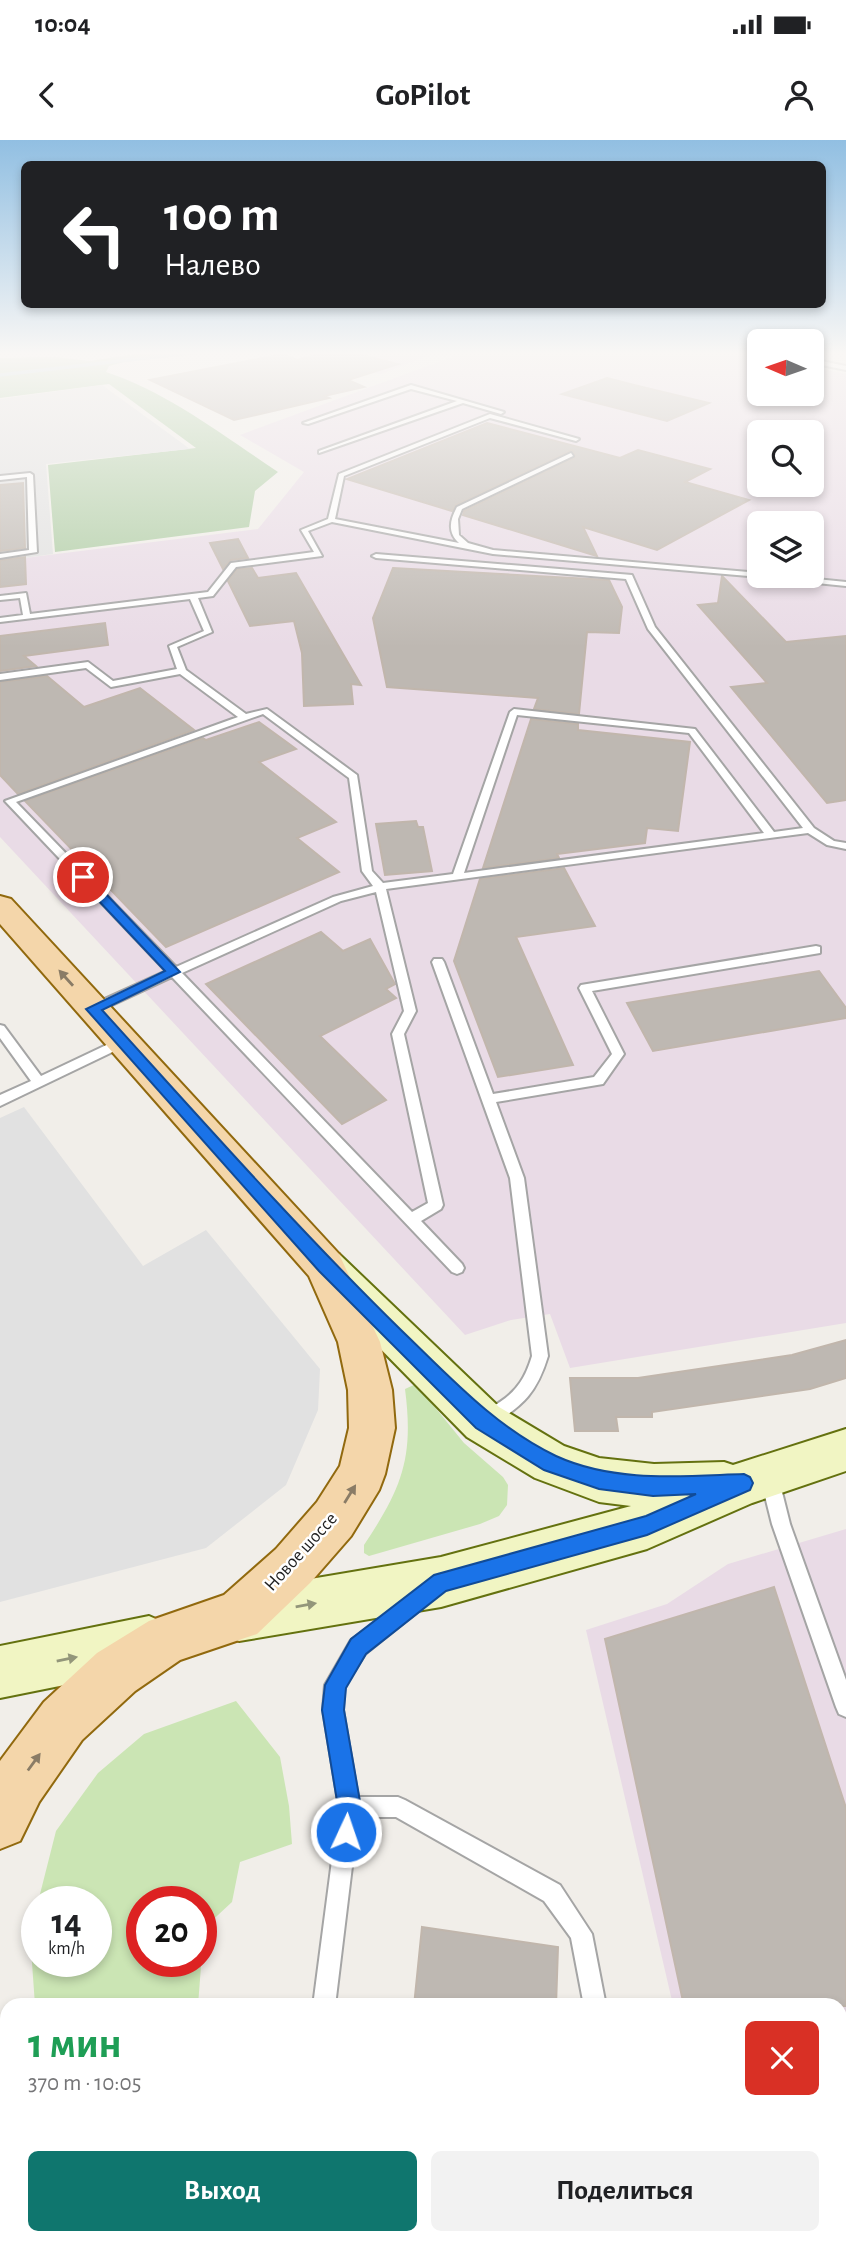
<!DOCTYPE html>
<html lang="ru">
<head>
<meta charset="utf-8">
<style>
  body { margin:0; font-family:"Alegreya Sans",sans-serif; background:#f2f2f2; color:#202124; height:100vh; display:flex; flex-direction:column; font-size:26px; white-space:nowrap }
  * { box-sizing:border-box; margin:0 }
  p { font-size:23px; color:#757577 }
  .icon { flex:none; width:38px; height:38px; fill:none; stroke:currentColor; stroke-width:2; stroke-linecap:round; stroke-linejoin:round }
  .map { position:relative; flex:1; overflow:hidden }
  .sheet { position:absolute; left:0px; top:1858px; width:847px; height:247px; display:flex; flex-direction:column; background:#fff; border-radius:21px 21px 0 0; box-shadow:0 4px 10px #0003 }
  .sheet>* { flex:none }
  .banner { position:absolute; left:21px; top:21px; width:805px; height:147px; border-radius:10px; box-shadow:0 4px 10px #0003; background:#202124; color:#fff; overflow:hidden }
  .needle { width:46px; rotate:272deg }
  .fabs { position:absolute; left:747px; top:189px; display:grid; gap:14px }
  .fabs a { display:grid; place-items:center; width:77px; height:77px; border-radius:10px; background:#fff; box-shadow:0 4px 10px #0003; font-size:35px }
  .speed { position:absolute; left:21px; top:1746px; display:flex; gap:14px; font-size:35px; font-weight:700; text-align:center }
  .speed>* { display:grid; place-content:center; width:91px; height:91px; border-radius:50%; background:#fff; box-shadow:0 4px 10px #0003; line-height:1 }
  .speed small { font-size:18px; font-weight:400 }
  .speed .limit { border:10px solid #d22; background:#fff; color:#111 }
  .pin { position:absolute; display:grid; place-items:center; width:60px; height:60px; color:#fff; margin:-30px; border:4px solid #fff; border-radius:50%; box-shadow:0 2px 7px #0007 }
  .me { position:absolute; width:77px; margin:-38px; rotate:3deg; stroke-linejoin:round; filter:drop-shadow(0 0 5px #0008) }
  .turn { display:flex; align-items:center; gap:24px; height:147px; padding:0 28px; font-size:32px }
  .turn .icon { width:91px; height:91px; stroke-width:2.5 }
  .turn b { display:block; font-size:49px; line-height:60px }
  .round { display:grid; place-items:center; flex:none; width:74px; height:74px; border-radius:10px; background:#f2f2f2 }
  .summary { display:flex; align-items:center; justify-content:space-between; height:119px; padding:0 28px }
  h1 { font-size:42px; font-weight:600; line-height:52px; color:#1e9e55 }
  .button { display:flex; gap:14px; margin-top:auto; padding:14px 28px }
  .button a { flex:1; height:80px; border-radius:10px; background:#0f766e; color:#fff; font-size:28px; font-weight:600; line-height:80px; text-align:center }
  .button a+a { background:#f2f2f2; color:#202124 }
  .status { display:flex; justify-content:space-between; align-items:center; height:49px; padding:0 35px; background:#fff; direction:ltr }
  .status svg { height:19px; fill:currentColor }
  header { display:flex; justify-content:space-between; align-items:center; height:91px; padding:0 28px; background:#fff; font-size:32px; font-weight:600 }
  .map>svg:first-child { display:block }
  .industrial { fill:#e9dbe6; fill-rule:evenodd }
  .grass { fill:#cbe5b4; fill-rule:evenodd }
  .forest { fill:#adcca2 }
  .parking { fill:#e1e1e1 }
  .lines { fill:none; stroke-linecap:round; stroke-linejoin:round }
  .stream { stroke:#aecfda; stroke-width:3.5 }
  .building { fill:#beb8b2; stroke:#c1b6ac; stroke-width:2 }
  .lane-casing { stroke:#a5a5a5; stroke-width:4 }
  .secondary-casing { stroke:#64710f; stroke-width:4 }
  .primary-casing { stroke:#91690e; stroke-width:4 }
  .lane { fill:#fff; fill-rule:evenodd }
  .secondary { fill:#f1f5c3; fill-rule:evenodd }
  .primary { fill:#f4d6aa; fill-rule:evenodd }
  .oneway { fill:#8a7c66 }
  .oneway2 { fill:#93967a }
  .route { fill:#1a73e8; stroke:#114b97; stroke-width:2 }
  .labels { text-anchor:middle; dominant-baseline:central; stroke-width:5; stroke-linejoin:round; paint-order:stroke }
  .street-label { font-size:19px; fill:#212121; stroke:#fff }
</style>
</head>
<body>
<div class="status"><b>10:04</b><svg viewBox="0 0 49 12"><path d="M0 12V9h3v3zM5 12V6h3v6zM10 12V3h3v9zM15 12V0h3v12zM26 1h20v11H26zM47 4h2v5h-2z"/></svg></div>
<header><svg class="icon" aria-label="back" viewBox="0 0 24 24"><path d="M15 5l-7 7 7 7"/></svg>GoPilot<svg class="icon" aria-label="person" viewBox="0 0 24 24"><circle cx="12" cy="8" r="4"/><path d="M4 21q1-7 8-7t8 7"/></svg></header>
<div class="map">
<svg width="846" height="2105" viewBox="0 0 846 2105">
  <rect width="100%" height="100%" fill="#f1eee9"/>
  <g class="industrial">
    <polygon points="303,213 435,213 381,234"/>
    <path d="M463 213H745L759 216 760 254H812V227L846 234V1183L570 1228 550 1174 511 1180 465 1195 0 697V421L258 389 304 332 240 295ZM760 292H812V345H760ZM760 383H812V436H760Z"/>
    <polygon points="846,1389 846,2105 734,2105 732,2098 840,2098 840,1866 673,1865 586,1490 667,1464 728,1424"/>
  </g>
  <g class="grass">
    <path d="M416 1244 464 1303 503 1337 508 1345 507 1365 499 1376 480 1384 369 1416 364 1413V1405C402 1348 414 1318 405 1249Z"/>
    <path d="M236 1561 280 1617 289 1666 292 1704 240 1722 232 1762 204 1788 198 1865H35L31 1809 37 1770V1822H96V1762H38L56 1691 98 1633 144 1594ZM142 1762H201V1822H142Z"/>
    <polygon points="120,2098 227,2098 228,2105 123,2105"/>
  </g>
  <path class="forest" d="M141 213H212L128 221 109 226 106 232C167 252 224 296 278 332L255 351 249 387 55 412 48 325 196 308 109 244 0 258V218L56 217 90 221Z"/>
  <g class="parking">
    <polygon points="102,245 190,309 46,324 53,414 0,421 0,259"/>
    <polygon points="24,967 143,1126 206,1090 320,1229 318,1270 286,1345 206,1408 0,1462 0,978"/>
  </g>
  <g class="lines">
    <polyline class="stream" points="0,235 189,213"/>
  </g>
  <g class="building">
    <polygon points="322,213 354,213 398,224 348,240 364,247 324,256 329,258 234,280 150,240 283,214 297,220"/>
    <polygon points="607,238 634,245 709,263 667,281 562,254"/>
    <polygon points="487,283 620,318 638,310 710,329 685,342 749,360 657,410 583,387 597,416 463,375 464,371 574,318 575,315 572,310 456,365 452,371 347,339"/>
    <polygon points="23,343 25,408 0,411 0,345"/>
    <polygon points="238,399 248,418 231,420 223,429 210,403"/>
    <polygon points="25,417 26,444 0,447 0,420"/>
    <polygon points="252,428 258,438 296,433 361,545 351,544 353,564 304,566 302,513 294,481 250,486 228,441 237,429"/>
    <polygon points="393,428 609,440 622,467 619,493 587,492 579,574 534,569 538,558 387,547 373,478"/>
    <polygon points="722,436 786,502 846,496 846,660 827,663 731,547 767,543 698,465 718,463"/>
    <polygon points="105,483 108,505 24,516 36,526 0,531 0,496"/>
    <polygon points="47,536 84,567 140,548 194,590 18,654 0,635 0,542"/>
    <polygon points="531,579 578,584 578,590 690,602 678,691 647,688 645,703 557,714 559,718 483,728"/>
    <polygon points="259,582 296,609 259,622 336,682 297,698 339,732 166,807 25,661 203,598 206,600"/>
    <polygon points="416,681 418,687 423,687 432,731 385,735 376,684"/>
    <polygon points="564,728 595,786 516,797 573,925 498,937 454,821 480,739"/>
    <polygon points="321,792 343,811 370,799 395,844 386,849 396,858 320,896 386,960 342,984 206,844"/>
    <polygon points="819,831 846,868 846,878 653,911 627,863"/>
    <polygon points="846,1200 846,1238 810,1249 652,1272 652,1277 616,1277 618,1291 575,1291 570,1238 638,1238 792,1215"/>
    <polygon points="774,1447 846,1668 846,1866 684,1866 605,1499"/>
    <polygon points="422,1787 558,1807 556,1866 414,1866"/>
  </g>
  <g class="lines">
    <defs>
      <g id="lane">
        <polygon points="812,219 846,226 846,230 812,223"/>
        <polygon points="411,245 504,272 501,274 463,263 319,313 319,311 457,261 411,249 308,284 303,283"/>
        <path d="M490 274 579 299 576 301 490 278 344 336 335 379 459 403C447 392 450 380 457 367L571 313 573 316 462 369 458 379 459 395 468 403 493 410 760 433V436H763L760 437 493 414 332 382 308 391 322 416 236 427 213 456 198 458 212 492 177 507 186 530 246 574 267 569 357 635 372 731 383 743 453 734 510 572 514 569 695 589 774 692 803 688 648 489 626 439 376 418 372 416 376 414 632 435 655 487 814 688 834 701 846 703V709L827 705 808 693 386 749 416 871 404 894 443 1065 441 1069 421 1081 462 1124 464 1128 462 1132 457 1134 452 1132 172 837 97 872H89L87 869 89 866 166 831 5 661 238 577 180 534 111 547 86 528 0 540V534L88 522 113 541 177 529 169 506 204 491 190 459 0 482V478L23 475 20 458 0 460V456L26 453 30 474 208 452 231 423 314 412 301 390 328 379 339 334ZM263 574 349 638 362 731 373 746 333 757 176 827 16 662ZM517 575 689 593 764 693 464 733ZM376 752 404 871 392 894 428 1063 412 1072 182 833 341 761Z"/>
        <polygon points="30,333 33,335 37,412 0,418 0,414 29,410 27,337 0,340 0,336"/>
        <polygon points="763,436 787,436 846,442 846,446 767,438"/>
        <path d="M816 806 820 807V813L592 851 624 914 603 944 496 962 524 1038 548 1216C537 1252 524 1265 493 1284L487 1286 481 1284 479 1279C483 1270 493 1267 500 1262 518 1250 526 1236 532 1216L510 1038 432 822 434 819H442L444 822 493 954 594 937 612 914 579 848 581 845Z"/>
        <polygon points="0,885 4,886 41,936 119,899 123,898 129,902 127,905 0,966 0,955 31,941 0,898"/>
        <polygon points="770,1332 776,1334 779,1340 790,1384 846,1540 846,1577 839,1574 836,1567 772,1384 761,1340 764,1334"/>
        <polygon points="415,1454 421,1457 424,1463 421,1469 365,1514 344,1547 343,1570 358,1657 398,1657 405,1660 560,1745 592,1794 606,1866 584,1866 571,1798 544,1761 396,1677 358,1677 335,1866 313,1866 339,1667 323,1570 325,1545 351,1500"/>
        <rect x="286" y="2098" width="26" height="7"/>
        <polygon points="623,2098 649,2098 651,2105 625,2105"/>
      </g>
      <g id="secondary">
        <polygon points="325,1109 339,1114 499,1267 564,1306 599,1318 654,1324 724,1322 733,1325 846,1289 846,1331 752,1363 647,1409 441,1467 239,1501 221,1494 214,1476 221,1458 239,1451 441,1417 631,1366 599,1362 535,1338 467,1297 311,1138 305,1126 311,1114"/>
        <polygon points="149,1476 167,1484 175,1502 167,1520 149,1528 0,1558 0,1506"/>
      </g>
      <g id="primary">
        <polygon points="0,756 11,759 339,1114 380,1202 392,1250 395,1288 385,1334 379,1350 351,1396 310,1443 257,1494 180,1520 135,1551 82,1600 39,1662 20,1701 0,1709 0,1621 44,1562 97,1513 149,1481 224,1455 276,1409 317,1362 340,1326 349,1288 348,1250 338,1202 309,1136 0,784"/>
        <polygon points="0,2012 7,2015 7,2098 56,2098 58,2105 0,2105"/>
      </g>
    </defs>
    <use href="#lane" class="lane-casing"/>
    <use href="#secondary" class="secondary-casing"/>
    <use href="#primary" class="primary-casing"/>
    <use href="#lane" class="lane"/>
    <use href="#secondary" class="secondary"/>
    <use href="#primary" class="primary"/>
  </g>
  <defs><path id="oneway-solid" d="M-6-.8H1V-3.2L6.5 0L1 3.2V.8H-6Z" transform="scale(1.75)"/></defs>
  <g class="oneway">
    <use href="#oneway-solid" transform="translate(66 838) rotate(-132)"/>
    <use href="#oneway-solid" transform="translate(350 1354) rotate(-58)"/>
    <use href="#oneway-solid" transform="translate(34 1622) rotate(-54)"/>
  </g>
  <g class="oneway2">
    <use href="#oneway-solid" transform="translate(306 1465) rotate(-10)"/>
    <use href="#oneway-solid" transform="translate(67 1519) rotate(-11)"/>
  </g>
  <linearGradient id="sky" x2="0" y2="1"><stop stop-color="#91bfe2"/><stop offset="0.42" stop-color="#f9f7f5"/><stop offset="1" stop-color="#f9f7f5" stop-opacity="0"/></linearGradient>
  <rect width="846" height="507" fill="url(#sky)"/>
  <path class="route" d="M83 733 87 734 180 832 102 870C200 978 297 1088 401 1190 449 1236 495 1287 556 1316 615 1343 681 1336 744 1334L750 1337 753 1343 750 1350 647 1395 446 1451 366 1514 346 1548 344 1570 361 1667 355 1700 346 1704 338 1700 334 1692 338 1667 322 1570 325 1545 351 1499 434 1435 646 1376 696 1354 653 1356 599 1349 544 1330 476 1288 319 1131 86 869 165 831 78 739 77 737Z"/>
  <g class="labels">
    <g class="street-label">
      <text transform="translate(301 1412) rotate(-48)">Новое шоссе</text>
    </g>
  </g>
</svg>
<div class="fabs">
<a><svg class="needle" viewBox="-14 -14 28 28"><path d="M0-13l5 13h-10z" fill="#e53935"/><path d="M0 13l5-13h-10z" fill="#757577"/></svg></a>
<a><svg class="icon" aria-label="search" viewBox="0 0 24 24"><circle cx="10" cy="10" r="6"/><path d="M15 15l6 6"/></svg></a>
<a><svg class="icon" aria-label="layers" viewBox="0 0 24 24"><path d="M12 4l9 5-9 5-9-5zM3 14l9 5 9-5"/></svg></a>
</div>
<div class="speed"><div>14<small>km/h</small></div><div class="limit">20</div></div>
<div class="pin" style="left:83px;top:737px;background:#d93025"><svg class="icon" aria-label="arrive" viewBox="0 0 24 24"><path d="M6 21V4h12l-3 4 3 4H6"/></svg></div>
<svg class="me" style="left:346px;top:1692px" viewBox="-20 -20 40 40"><circle r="17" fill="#1a73e8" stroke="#fff" stroke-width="3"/><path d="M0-11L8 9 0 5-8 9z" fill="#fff"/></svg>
<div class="banner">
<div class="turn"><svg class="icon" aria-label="left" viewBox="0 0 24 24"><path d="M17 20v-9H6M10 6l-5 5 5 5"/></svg><div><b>100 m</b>Налево</div></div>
</div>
<section class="sheet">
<div class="summary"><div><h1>1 мин</h1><p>370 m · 10:05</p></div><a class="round" style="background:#d93025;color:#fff"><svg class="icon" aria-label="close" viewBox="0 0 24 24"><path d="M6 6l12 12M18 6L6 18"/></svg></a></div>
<div class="button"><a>Выход</a><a>Поделиться</a></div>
</section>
</div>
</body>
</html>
